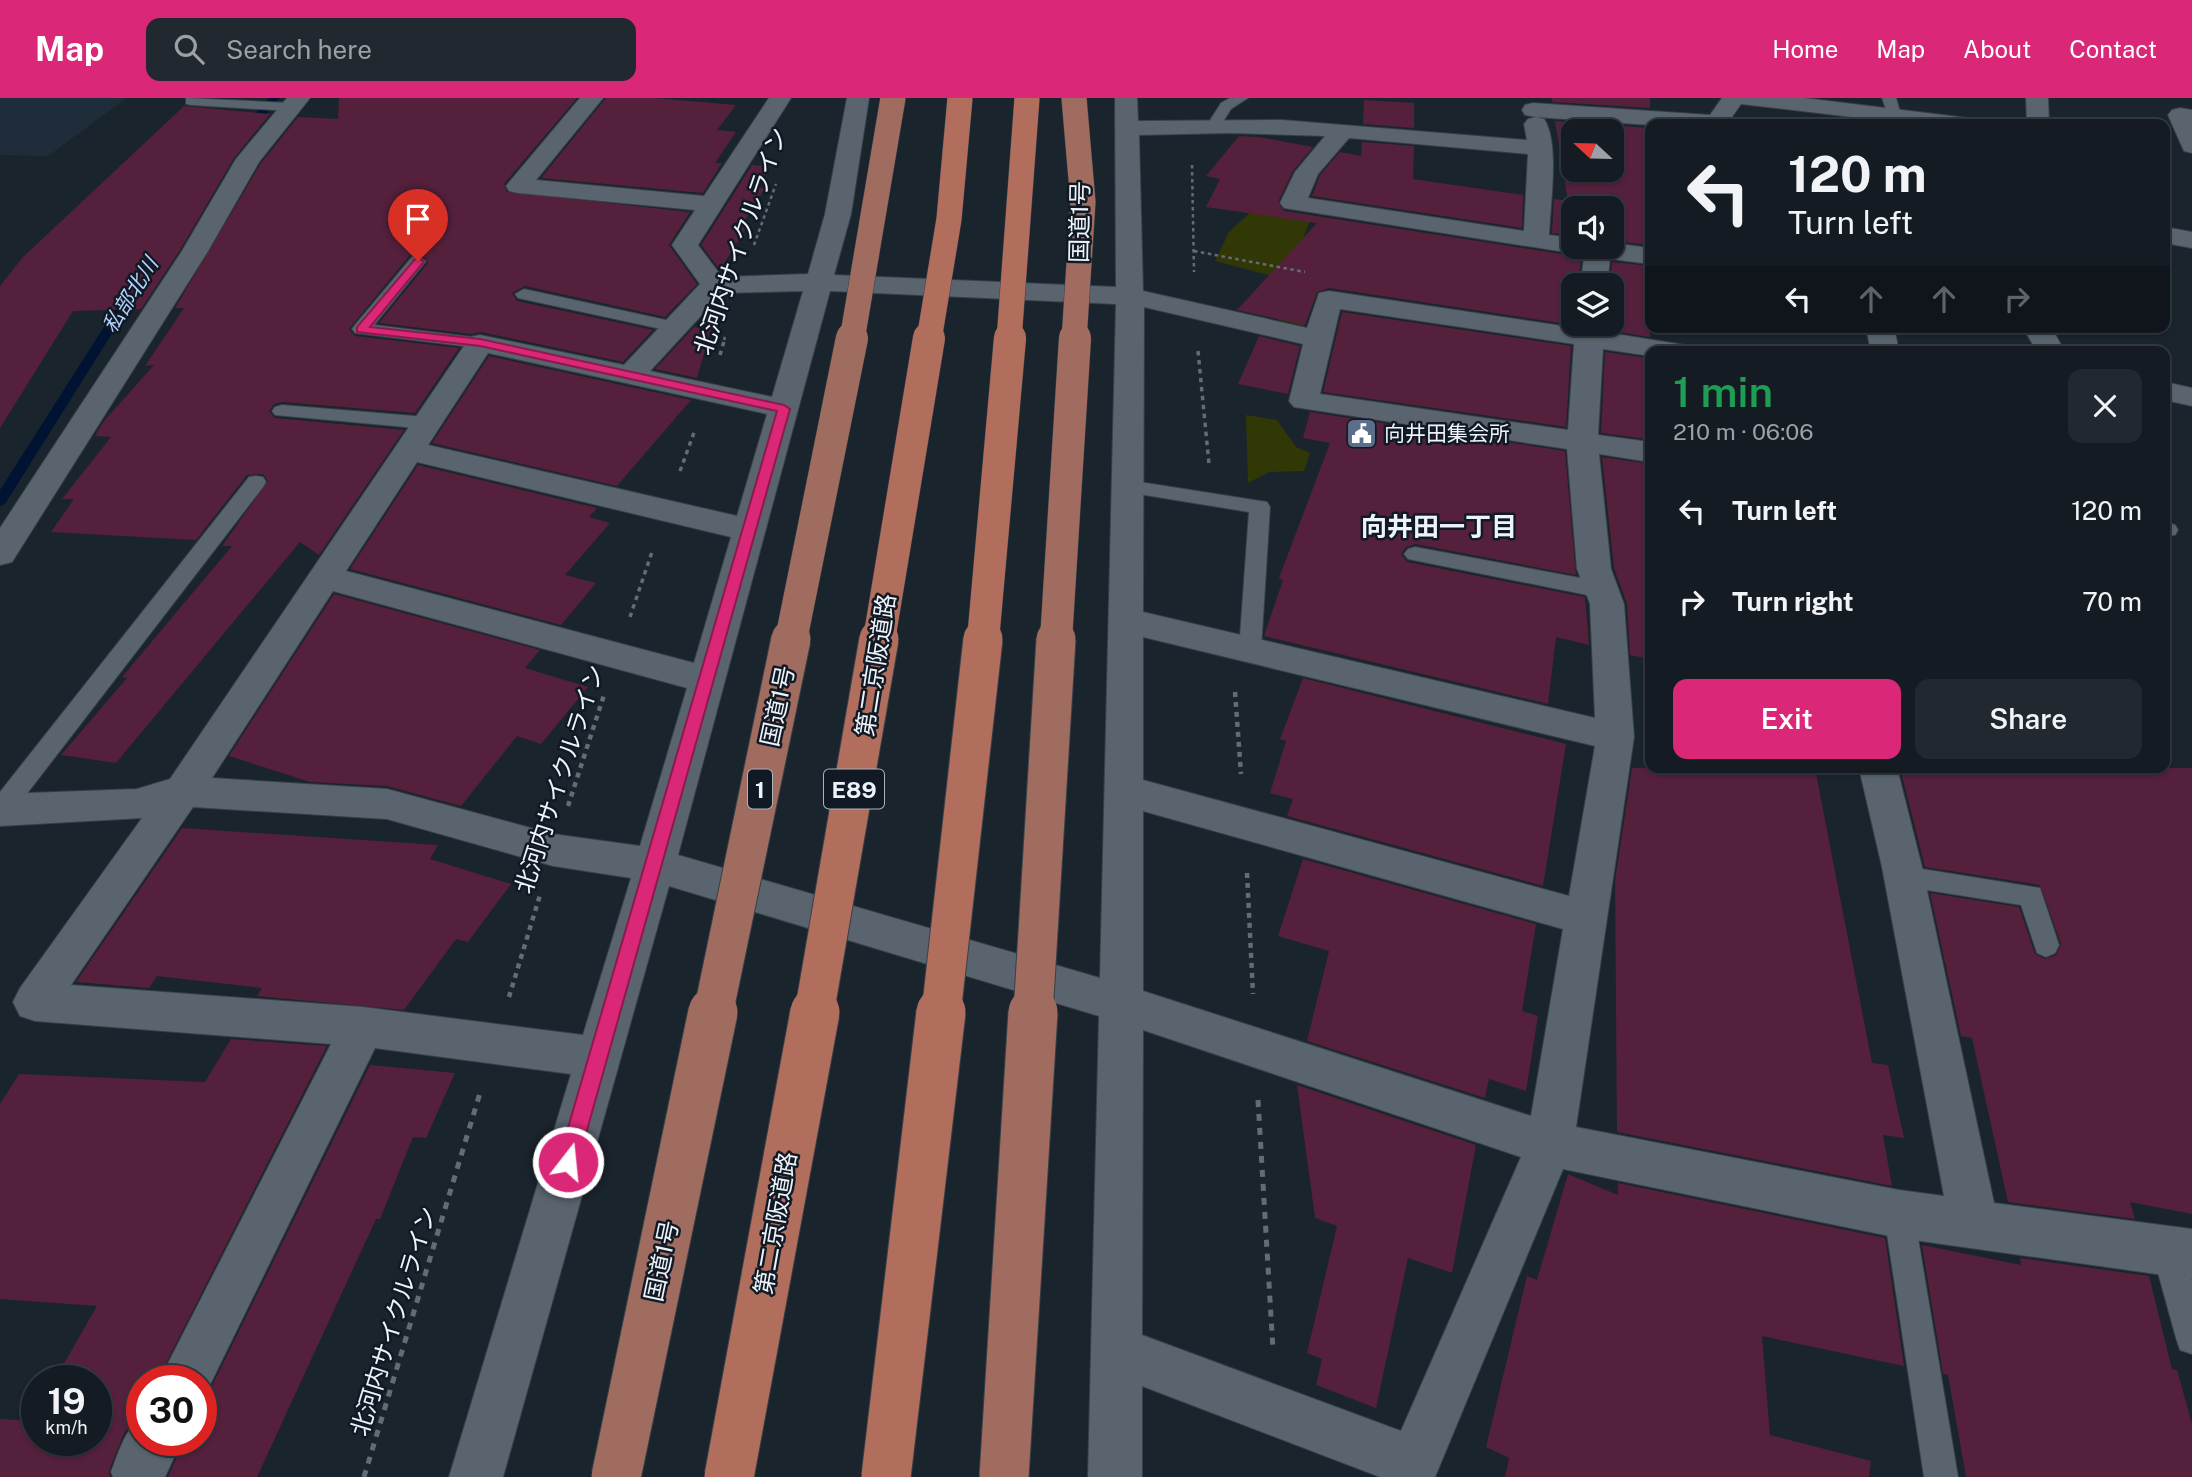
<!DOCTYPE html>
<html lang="en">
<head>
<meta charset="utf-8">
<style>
  body { margin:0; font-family:"Public Sans","Noto Sans JP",sans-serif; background:#21282f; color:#f1f3f6; height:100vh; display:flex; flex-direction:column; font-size:26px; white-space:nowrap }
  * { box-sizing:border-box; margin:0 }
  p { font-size:23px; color:#9da1a5 }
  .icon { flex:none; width:38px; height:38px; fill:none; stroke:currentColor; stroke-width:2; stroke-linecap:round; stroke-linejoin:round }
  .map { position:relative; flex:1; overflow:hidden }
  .panel { position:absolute; left:1645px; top:248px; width:525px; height:427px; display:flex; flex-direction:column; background:#141b22; border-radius:14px; box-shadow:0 2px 5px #0004,0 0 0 2px #333940 }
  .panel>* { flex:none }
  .guide { position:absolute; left:1645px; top:21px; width:525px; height:214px; border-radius:14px; box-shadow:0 2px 5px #0004,0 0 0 2px #333940; background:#141b22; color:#f1f3f6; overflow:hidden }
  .needle { width:46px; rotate:292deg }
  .fabs { position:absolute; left:1561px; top:21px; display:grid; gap:14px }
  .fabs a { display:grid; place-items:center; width:63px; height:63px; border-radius:14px; background:#141b22; box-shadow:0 2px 5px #0004,0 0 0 2px #333940; font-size:35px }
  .speed { position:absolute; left:21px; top:1267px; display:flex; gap:14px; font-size:35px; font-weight:700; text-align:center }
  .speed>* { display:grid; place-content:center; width:91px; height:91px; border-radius:50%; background:#141b22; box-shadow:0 2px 5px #0004,0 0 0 2px #333940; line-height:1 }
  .speed small { font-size:18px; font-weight:400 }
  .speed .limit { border:10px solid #d22; background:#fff; color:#111 }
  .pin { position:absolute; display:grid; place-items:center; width:60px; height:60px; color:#fff; margin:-72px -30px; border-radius:50% 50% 50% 0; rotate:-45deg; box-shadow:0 0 7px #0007 }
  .pin .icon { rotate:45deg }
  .me { position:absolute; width:77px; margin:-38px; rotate:16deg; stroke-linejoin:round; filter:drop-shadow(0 0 5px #0008) }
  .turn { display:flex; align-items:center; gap:24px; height:147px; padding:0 28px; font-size:32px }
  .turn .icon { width:91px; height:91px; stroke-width:2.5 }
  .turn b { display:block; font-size:49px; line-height:60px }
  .lanes { display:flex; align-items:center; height:66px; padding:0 28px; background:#0003; justify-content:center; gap:35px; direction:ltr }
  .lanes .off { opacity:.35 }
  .round { display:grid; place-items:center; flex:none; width:74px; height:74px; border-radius:14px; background:#21282f }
  .head { display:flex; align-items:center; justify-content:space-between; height:119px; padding:0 28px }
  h1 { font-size:42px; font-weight:600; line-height:52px; color:#1e9e55 }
  .primary-button { display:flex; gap:14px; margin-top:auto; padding:14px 28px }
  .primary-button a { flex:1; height:80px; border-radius:14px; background:#db2777; color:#fff; font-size:28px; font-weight:600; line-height:80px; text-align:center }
  .primary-button a+a { background:#21282f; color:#f1f3f6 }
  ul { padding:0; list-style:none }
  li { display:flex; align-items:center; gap:21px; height:91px; padding:0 28px }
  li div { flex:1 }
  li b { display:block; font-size:26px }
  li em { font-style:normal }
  header { display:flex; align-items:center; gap:42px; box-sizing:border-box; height:98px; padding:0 35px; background:#db2777; color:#fff }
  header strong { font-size:33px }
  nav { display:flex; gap:38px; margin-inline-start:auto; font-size:24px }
  .search { width:490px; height:63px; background:#21282f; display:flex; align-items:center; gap:18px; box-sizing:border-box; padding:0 24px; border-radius:14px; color:#9da1a5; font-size:26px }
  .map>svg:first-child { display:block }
  .built { fill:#1f2d3b }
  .green { fill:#313806 }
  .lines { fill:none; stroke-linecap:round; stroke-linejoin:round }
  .stream { fill:#001332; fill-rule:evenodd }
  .building { fill:#54203c; fill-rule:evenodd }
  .service-casing { stroke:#384047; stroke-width:2 }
  .minor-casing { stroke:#384047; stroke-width:2 }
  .path-far3 { stroke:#636c74; stroke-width:2.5; stroke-dasharray:3.5 3.5; stroke-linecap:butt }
  .path-far2 { stroke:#636c74; stroke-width:3.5; stroke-dasharray:4.5 4.5; stroke-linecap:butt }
  .path-far1 { stroke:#636c74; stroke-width:4.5; stroke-dasharray:5 5; stroke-linecap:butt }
  .path { stroke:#636c74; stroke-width:5; stroke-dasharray:7 7; stroke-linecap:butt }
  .service { fill:#59646f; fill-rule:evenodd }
  .minor { fill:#59646f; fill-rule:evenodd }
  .trunk-bridge-far3-casing { stroke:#384047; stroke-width:26; stroke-linecap:butt }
  .trunk-bridge-far2-casing { stroke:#384047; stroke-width:33; stroke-linecap:butt }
  .trunk-bridge-far1-casing { stroke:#384047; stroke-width:41; stroke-linecap:butt }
  .trunk-bridge-casing { stroke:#384047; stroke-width:51; stroke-linecap:butt }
  .motorway-bridge-far3-casing { stroke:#384047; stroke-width:26; stroke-linecap:butt }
  .motorway-bridge-far2-casing { stroke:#384047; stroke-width:33; stroke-linecap:butt }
  .motorway-bridge-far1-casing { stroke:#384047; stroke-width:41; stroke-linecap:butt }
  .motorway-bridge-casing { stroke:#384047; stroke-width:51; stroke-linecap:butt }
  .trunk-bridge-far3 { stroke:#a06c60; stroke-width:25 }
  .trunk-bridge-far2 { stroke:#a06c60; stroke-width:32 }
  .trunk-bridge-far1 { stroke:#a06c60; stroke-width:39 }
  .trunk-bridge { stroke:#a06c60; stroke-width:49 }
  .motorway-bridge-far3 { stroke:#b16e5d; stroke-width:25 }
  .motorway-bridge-far2 { stroke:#b16e5d; stroke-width:32 }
  .motorway-bridge-far1 { stroke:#b16e5d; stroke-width:39 }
  .motorway-bridge { stroke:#b16e5d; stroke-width:49 }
  .route { fill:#db2777; stroke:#8e194d; stroke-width:2 }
  .labels { text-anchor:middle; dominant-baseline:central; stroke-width:5; stroke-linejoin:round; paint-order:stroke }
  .far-water-label { font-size:21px; font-style:italic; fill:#b0d2fc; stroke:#111a24 }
  .far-poi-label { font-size:21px; fill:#edf3fa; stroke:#111a24; text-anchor:start }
  .shield { fill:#111a24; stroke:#abb2ba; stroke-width:2 }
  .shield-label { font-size:23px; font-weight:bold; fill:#edf3fa }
  .street-label { font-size:24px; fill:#edf3fa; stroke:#111a24 }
  .neighbourhood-label { font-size:26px; font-weight:bold; fill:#edf3fa; stroke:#111a24 }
</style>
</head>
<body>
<header>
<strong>Map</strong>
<div class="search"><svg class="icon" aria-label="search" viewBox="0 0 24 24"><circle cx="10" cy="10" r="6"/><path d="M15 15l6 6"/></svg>Search here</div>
<nav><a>Home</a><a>Map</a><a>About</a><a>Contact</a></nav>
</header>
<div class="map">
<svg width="2192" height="1379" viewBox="0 0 2192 1379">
  <rect width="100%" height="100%" fill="#1a242d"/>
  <polygon class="built" points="0,0 126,0 48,58 0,57"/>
  <g class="green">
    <polygon points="1255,110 1311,120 1299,151 1332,158 1304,228 1278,222 1291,183 1215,163 1229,134"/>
    <polygon points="1246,317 1277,322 1296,349 1310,355 1304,373 1269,374 1248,385"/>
  </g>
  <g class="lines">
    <g class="stream">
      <polygon points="269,0 280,0 249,36 241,36 241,32"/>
      <polygon points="134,187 140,191 5,406 0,408 0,392 128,191"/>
    </g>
  </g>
  <g class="building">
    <polygon points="339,0 577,0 504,86 507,94 690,114 669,147 697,186 665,219 525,188 512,195 517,203 653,232 623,264 481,234 471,236 379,225 428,165 427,161 419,156 410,157 349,231 355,238 459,250 415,315 282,304 274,306 269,313 275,320 404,332 319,457 300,444 116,665 61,657 127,580 122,579 232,448 222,448 268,383 263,376 247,377 196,442 51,434 74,401 62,401 111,339 95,338 104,323 154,267 145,268 184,210 175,210 261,65 298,19 338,21"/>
    <polygon points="606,0 655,0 736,7 717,32 736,34 715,65 722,65 703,95 541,80"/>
    <polygon points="1552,0 1650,0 1650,10 1552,4"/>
    <polygon points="1364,2 1414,5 1414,30 1363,26"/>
    <polygon points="184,8 270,16 234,60 180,152 141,211 73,213 0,330 0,188 23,159"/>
    <path d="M1555 23 1650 30V147L1612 143V110H1573V137L1552 135 1554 101 1568 103ZM1573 33H1612V72H1573Z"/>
    <polygon points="1239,38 1259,39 1313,49 1293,73 1278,104 1284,113 1581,159 1579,187 1573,187 1573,227 1329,190 1317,194 1305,227 1237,212 1317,125 1206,109 1220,81 1206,78"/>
    <polygon points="1362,44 1414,48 1413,81 1523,97 1522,130 1312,98 1320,77 1340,54 1361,58"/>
    <polygon points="752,67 770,68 758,90 765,90 742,127 748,127 720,172 701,147"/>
    <polygon points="1612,164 1650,168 1650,239 1606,232 1606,226 1612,226 1612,187 1610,187"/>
    <polygon points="1342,214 1571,248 1566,329 1323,294"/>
    <polygon points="694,229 711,232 697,280 655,271"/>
    <polygon points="1259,238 1300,248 1288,296 1238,286"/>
    <polygon points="1605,254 1648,260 1646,341 1601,335"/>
    <polygon points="489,258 691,302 617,388 432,345"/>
    <polygon points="1310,314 1565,353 1576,477 1415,446 1406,449 1401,456 1407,464 1585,499 1589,547 1556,539 1548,606 1264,538 1283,482 1279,480 1330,345 1303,340"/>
    <polygon points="1602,359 1650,366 1650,561 1630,557 1627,506 1614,470"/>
    <polygon points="418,367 597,410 589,419 610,425 565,477 596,485 561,527 350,471"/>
    <polygon points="334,496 540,552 525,570 588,589 541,646 517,638 461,708 387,688 310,684 229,658"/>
    <polygon points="1303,580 1566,646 1543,788 1287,718 1293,701 1270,695 1286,643 1280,641"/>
    <polygon points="1632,670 1815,670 1872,965 1888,967 1904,1040 1883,1037 1892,1088 1617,1034 1615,783"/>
    <polygon points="1900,670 2192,670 2192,1116 2130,1104 2135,1121 2008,1104 1972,940 1961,938 1930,795 2019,809 2035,856 2045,861 2056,857 2061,846 2040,787 1925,769"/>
    <polygon points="182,730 438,747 430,761 511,786 468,844 456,841 404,912 257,898 262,890 157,878 149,890 76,884"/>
    <polygon points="1303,761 1536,826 1522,913 1538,918 1526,993 1489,981 1485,1000 1307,943 1329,853 1278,838"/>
    <polygon points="231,941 327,948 157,1283 142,1283 142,1319 134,1323 124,1335 109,1373 110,1379 0,1379 0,1321 32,1323 37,1314 37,1342 96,1342 96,1283 54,1283 97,1208 0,1201 0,1006 19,976 205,984"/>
    <polygon points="370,967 455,975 426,1040 413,1039 380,1121 376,1121 257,1379 168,1379 184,1342 201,1342 201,1304 205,1302"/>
    <polygon points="1297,987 1476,1047 1452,1175 1408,1160 1376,1310 1316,1287 1322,1261 1307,1255 1337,1128 1315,1120"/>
    <polygon points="1568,1076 1618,1097 1618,1085 1885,1140 1904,1268 1762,1238 1770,1337 1871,1363 1869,1379 1505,1379 1509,1360 1486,1349 1527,1178 1537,1182"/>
    <polygon points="1922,1147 2021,1167 2020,1160 2149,1178 2172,1271 2177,1272 2192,1326 2192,1379 1966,1379 1948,1277 1943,1276"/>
  </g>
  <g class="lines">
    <defs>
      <g id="service">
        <polygon points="186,0 291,5 298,9 291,13 191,7 186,6"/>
        <polygon points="1230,0 1248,0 1231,11 1219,30 1209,30 1207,27 1221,5"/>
        <polygon points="1882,0 1896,0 1901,17 1899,20 1889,20"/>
        <polygon points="418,158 426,163 374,227 480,240 489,245 486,249 480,250 355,235 352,231 355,227 412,159"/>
        <polygon points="524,191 675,224 684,229 675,234 518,200 515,196"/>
        <polygon points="282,307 427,319 437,325 427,331 275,317 272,313 275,309"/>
        <polygon points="256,378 263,379 266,384 263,389 9,719 0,722 0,694 249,379"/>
        <polygon points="1127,382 1267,404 1270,409 1261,552 1258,558 1250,560 1242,558 1239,552 1249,414 1120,393 1117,388 1120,383"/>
        <polygon points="2165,424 2175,427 2178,432 2175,437 2165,438"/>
        <polygon points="1415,449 1602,484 1610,487 1613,492 1610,497 1602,500 1408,461 1404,456 1408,451"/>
        <polygon points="1904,768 2040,790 2059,847 2055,855 2046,859 2037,855 2021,807 1895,787 1891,779 1895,771"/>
        <polygon points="1899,1101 1910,1105 1914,1116 1958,1379 1924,1379 1884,1116 1888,1105"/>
        <polygon points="2168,1137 2179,1142 2192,1183 2192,1256 2180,1252 2176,1240 2152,1153 2157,1142"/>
      </g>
      <g id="minor">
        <polygon points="287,0 310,0 259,64 208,153 12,464 0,467 0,430 182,153 236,61"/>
        <path d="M580 0H603L536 82 704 98 769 0H791L698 147 722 179 808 176 825 116 847 0H869L851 116 834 177 1116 189 1115 0H1137L1138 23 1282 22 1527 42 1524 26 1528 21 1536 19 1525 17 1522 12 1525 7 1533 5 1710 17 1722 0H1804L1976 21 1979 26H1911L1741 6 1727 26 1650 27 1536 19 1544 21C1560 44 1550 109 1549 137L1573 140V149H1612V145L1650 150V166L1610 161 1607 187H1581L1584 157 1284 110 1280 105 1295 74 1325 38 1230 35 1139 37 1143 193 1307 230 1319 195 1329 193 1576 230V226H1604L1603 234 1691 248 1695 254H1650V258L1603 251 1598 337 1650 344V364L1599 356 1611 471 1624 506 1634 639 1576 1029 1899 1092 1944 1098 1882 769 1859 670H1897L1922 769 1994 1105 2192 1131V1181L1899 1140 1563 1071 1435 1379H1380L1142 1288V1379H1088L1099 918 669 788 503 1379H449L571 976 375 950 203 1301 201 1302V1283H159L331 946 35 923 20 918 13 904 20 890 142 720 0 728V696L137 691 170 681 470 239 480 237 624 267 700 186 672 147 695 112 518 95 509 93 506 88ZM1349 40 1528 56 1524 133 1308 100 1318 76ZM803 193 772 299 650 273 722 195ZM830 193 1116 206 1100 880 678 757ZM1144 209 1303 246 1289 303 1294 309 1567 351 1577 471 1590 506 1595 620 1143 514ZM1340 211 1574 246 1568 332 1320 296ZM488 255 767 316 737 418 428 347ZM417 364 731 439 694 565 346 473ZM333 493 687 590 640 748 553 736 387 691 212 680ZM1143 539 1595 648 1569 798 1143 682ZM193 709 387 721 553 768 631 780 583 937 363 909 71 887ZM1143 713 1563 831 1531 1018 1143 893ZM1143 932 1521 1059 1401 1333 1142 1237Z"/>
        <polygon points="2026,0 2048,0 2049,26 2027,26"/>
        <polygon points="2180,10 2192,12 2192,55 2184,53 2168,17 2172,12"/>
        <polygon points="2165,129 2192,134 2192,150 2165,145"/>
        <polygon points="1866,229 1894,229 1899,254 1871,254"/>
        <polygon points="2023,229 2051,229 2065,254 2037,254"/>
        <polygon points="2165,284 2192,290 2192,308 2165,302"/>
        <path d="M142 1321V1342H182L165 1379H113L111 1374C117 1359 126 1327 142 1321Z"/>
      </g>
    </defs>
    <use href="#service" class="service-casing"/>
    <use href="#minor" class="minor-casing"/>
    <g class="path-far3">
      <polyline points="1192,67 1194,174"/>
      <polyline points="754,147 776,86"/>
      <polyline points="1194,153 1305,174"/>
      <polyline points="724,242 725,239"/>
    </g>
    <g class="path-far2">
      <polyline points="1198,253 1209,366"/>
      <polyline points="720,257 725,240"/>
      <polyline points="680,373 695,332"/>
      <polyline points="630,519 653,451"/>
    </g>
    <g class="path-far1">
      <polyline points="1235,594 1241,676"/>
      <polyline points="568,708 604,597"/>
      <polyline points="1247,775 1253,896"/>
      <polyline points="509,899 540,797"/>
    </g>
    <g class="path">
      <polyline points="1258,1002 1273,1252"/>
      <polyline points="364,1379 480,995"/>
    </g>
    <use href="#service" class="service"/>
    <use href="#minor" class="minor"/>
    <defs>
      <g id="trunk-bridge-far3">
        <polyline points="1074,0 1083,104 1074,242"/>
        <polyline points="852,242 893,0"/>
      </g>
      <g id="trunk-bridge-far2">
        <polyline points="791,542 852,240"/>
        <polyline points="1056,542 1075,240"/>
      </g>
      <g id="trunk-bridge-far1">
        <polyline points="713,916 791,541"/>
        <polyline points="1033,916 1056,541"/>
      </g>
      <g id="trunk-bridge">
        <polyline points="616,1379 713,914"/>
        <polyline points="1004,1379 1033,914"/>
      </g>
      <g id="motorway-bridge-far3">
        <polyline points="929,242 949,121 960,0"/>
        <polyline points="1009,242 1027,0"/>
      </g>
      <g id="motorway-bridge-far2">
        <polyline points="879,542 929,240"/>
        <polyline points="983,542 1010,240"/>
      </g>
      <g id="motorway-bridge-far1">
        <polyline points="814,916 879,541"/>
        <polyline points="941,916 983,541"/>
      </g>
      <g id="motorway-bridge">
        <polyline points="729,1379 815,914"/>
        <polyline points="886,1379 941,914"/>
      </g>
    </defs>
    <use href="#trunk-bridge-far3" class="trunk-bridge-far3-casing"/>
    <use href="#trunk-bridge-far2" class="trunk-bridge-far2-casing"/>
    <use href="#trunk-bridge-far1" class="trunk-bridge-far1-casing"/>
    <use href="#trunk-bridge" class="trunk-bridge-casing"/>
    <use href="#motorway-bridge-far3" class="motorway-bridge-far3-casing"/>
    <use href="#motorway-bridge-far2" class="motorway-bridge-far2-casing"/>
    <use href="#motorway-bridge-far1" class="motorway-bridge-far1-casing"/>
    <use href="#motorway-bridge" class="motorway-bridge-casing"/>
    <use href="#trunk-bridge-far3" class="trunk-bridge-far3"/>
    <use href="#trunk-bridge-far2" class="trunk-bridge-far2"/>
    <use href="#trunk-bridge-far1" class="trunk-bridge-far1"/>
    <use href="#trunk-bridge" class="trunk-bridge"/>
    <use href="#motorway-bridge-far3" class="motorway-bridge-far3"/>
    <use href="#motorway-bridge-far2" class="motorway-bridge-far2"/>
    <use href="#motorway-bridge-far1" class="motorway-bridge-far1"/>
    <use href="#motorway-bridge" class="motorway-bridge"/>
  </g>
  <polygon class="route" points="418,160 424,163 422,166 370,229 480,241 784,307 790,311 578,1064 575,1070 568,1073 561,1070 558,1064 777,313 480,248 357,234 357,229 415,161"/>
  <defs>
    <symbol id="civic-square" viewBox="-11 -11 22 22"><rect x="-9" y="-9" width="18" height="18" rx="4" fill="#5c6f8a" stroke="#111a24"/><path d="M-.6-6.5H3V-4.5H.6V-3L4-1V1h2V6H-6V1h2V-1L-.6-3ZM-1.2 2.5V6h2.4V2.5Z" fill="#fff"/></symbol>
  </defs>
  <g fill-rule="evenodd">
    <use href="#civic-square" x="1344" y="318" width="35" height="35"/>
  </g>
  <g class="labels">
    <g class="far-water-label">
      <text transform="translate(130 197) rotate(-58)">私部北川</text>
    </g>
    <g class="far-poi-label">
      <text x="1384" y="335">向井田集会所</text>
    </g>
    <g class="shield">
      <rect x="748" y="671.5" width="24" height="39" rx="5"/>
      <rect x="824" y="671.5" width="60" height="39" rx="5"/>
    </g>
    <g class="shield-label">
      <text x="760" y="691">1</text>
      <text x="854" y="691">E89</text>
    </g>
    <g class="street-label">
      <text transform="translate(1079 124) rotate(-89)">国道1号</text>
      <text transform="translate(740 143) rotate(-71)">北河内サイクルライン</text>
      <text transform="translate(875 567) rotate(-81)">第二京阪道路</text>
      <text transform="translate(777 608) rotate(-78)">国道1号</text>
      <text transform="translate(559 681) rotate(-72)">北河内サイクルライン</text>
      <text transform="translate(775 1125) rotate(-80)">第二京阪道路</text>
      <text transform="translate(661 1163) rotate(-78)">国道1号</text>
      <text transform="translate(393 1223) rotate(-73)">北河内サイクルライン</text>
    </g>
    <g class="neighbourhood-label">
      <text x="1439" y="428">向井田一丁目</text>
    </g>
  </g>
</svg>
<div class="fabs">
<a><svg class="needle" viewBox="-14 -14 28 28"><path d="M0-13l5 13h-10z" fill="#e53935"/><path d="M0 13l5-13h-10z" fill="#9da1a5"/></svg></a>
<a><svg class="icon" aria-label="sound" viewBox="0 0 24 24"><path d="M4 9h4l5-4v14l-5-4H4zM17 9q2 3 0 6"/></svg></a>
<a><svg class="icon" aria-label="layers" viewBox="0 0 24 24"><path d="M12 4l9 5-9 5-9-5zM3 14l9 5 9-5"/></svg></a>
</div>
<div class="speed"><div>19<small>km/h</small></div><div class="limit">30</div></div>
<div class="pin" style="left:418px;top:163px;background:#d93025"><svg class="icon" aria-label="arrive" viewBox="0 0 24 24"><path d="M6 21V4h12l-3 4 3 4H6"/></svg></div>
<svg class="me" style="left:568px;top:1064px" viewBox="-20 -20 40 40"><circle r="17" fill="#db2777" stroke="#fff" stroke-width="3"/><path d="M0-11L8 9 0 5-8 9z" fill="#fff"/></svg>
<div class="guide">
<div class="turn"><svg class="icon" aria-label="left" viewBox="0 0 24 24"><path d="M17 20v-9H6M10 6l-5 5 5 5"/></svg><div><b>120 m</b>Turn left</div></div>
<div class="lanes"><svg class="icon" aria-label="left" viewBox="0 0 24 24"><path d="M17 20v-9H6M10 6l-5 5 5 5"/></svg><svg class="icon off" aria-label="ahead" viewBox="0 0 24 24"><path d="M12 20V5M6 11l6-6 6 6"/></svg><svg class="icon off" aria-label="ahead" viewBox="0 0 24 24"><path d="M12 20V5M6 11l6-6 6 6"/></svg><svg class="icon off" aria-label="right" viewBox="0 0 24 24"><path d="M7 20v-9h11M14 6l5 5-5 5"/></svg></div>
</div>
<section class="panel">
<div class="head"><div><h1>1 min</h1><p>210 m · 06:06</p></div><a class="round"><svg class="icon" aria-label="close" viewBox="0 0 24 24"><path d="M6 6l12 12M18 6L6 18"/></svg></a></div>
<ul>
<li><svg class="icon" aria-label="left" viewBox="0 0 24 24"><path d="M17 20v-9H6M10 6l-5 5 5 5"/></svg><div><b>Turn left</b></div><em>120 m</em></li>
<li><svg class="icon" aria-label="right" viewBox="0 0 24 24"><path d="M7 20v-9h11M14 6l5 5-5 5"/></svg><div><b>Turn right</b></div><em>70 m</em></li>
</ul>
<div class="primary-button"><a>Exit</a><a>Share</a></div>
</section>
</div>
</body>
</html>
